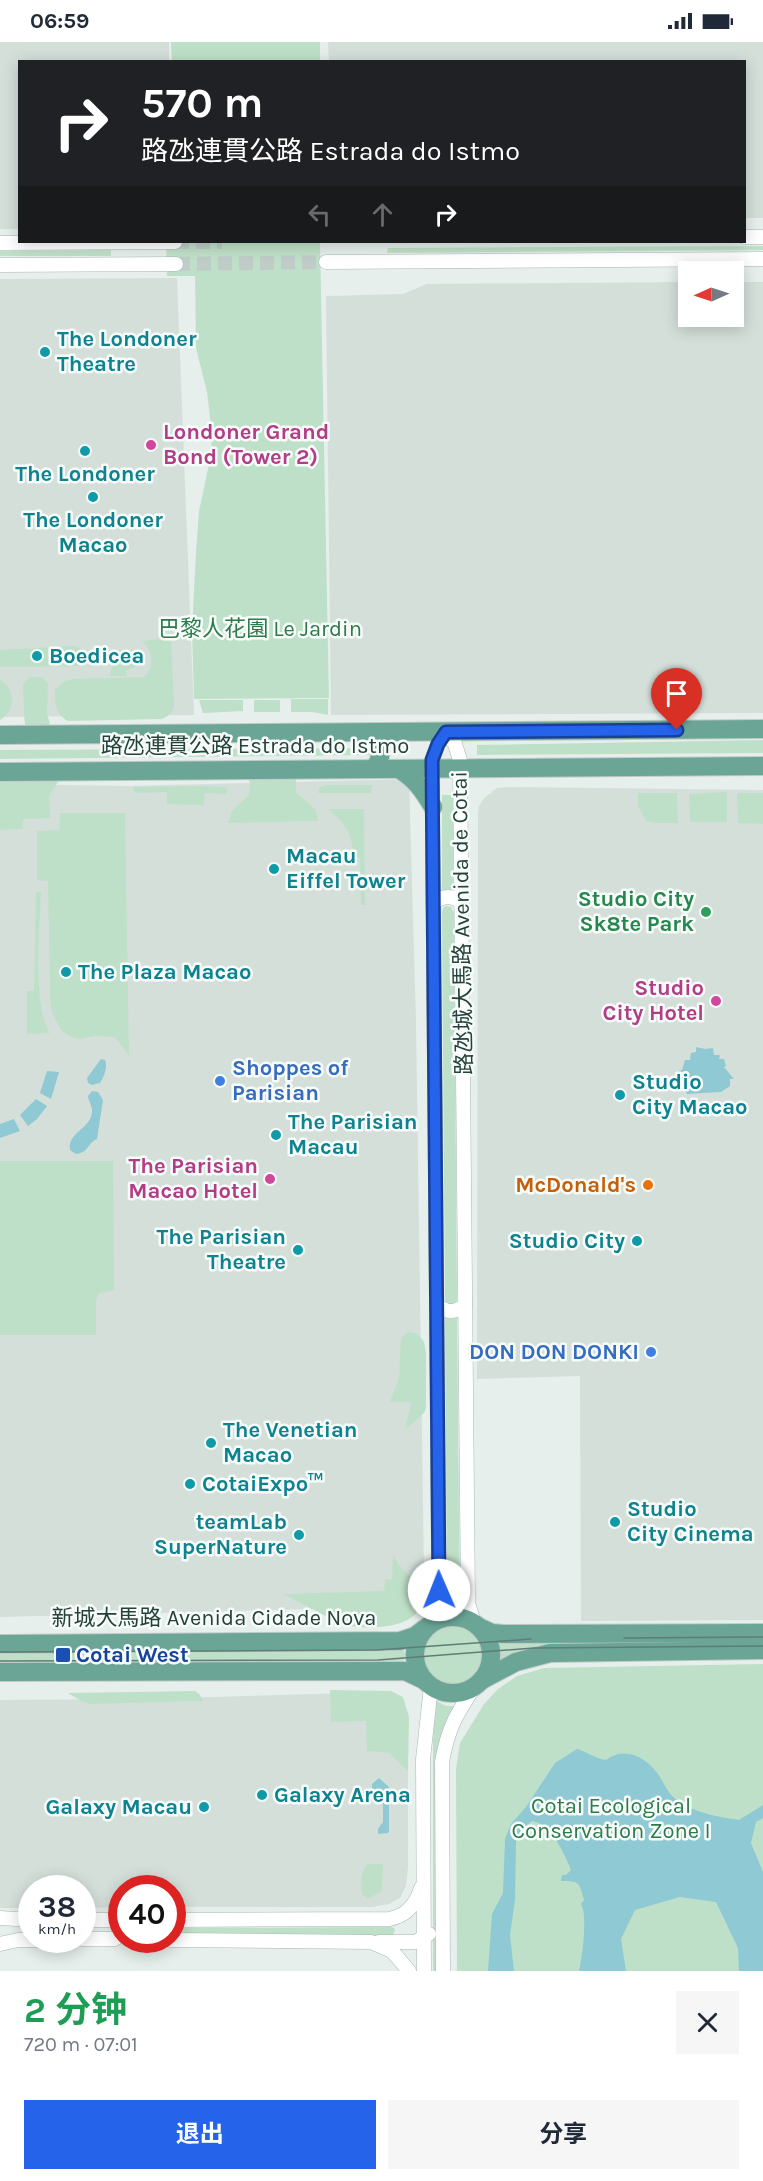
<!DOCTYPE html>
<html lang="zh">
<head>
<meta charset="utf-8">
<style>
  body { margin:0; font-family:Karla,"Noto Sans SC",sans-serif; background:#f6f6f7; color:#1f2937; height:100vh; display:flex; flex-direction:column; font-size:22px; white-space:nowrap }
  * { box-sizing:border-box; margin:0 }
  p { font-size:20px; color:#747a83 }
  .icon { flex:none; width:33px; height:33px; fill:none; stroke:currentColor; stroke-width:2; stroke-linecap:round; stroke-linejoin:round }
  .map { position:relative; height:1929px; overflow:hidden }
  .side { display:flex; flex-direction:column; background:#fff; flex:1 }
  .side>* { flex:none }
  .hud { position:absolute; left:18px; top:18px; width:728px; height:183px; border-radius:0px; box-shadow:0 3px 15px #0003; background:#202124; color:#fff; overflow:hidden }
  .needle { width:39px; rotate:267deg }
  .controls { position:absolute; left:678px; top:219px; display:grid; gap:12px }
  .controls a { display:grid; place-items:center; width:66px; height:66px; border-radius:0px; background:#fff; box-shadow:0 3px 15px #0003; font-size:30px }
  .speed { position:absolute; left:18px; top:1833px; display:flex; gap:12px; font-size:30px; font-weight:700; text-align:center }
  .speed>* { display:grid; place-content:center; width:78px; height:78px; border-radius:50%; background:#fff; box-shadow:0 3px 15px #0003; line-height:1 }
  .speed small { font-size:15px; font-weight:400 }
  .speed .limit { border:9px solid #d22; background:#fff; color:#111 }
  .pin { position:absolute; display:grid; place-items:center; width:51px; height:51px; color:#fff; margin:-62px -26px; border-radius:50% 50% 50% 0; rotate:-45deg; box-shadow:0 0 6px #0007 }
  .pin .icon { rotate:45deg }
  .me { position:absolute; width:66px; margin:-33px; rotate:359deg; stroke-linejoin:round; filter:drop-shadow(0 0 4px #0008) }
  .turn { display:flex; align-items:center; gap:21px; height:126px; padding:0 24px; font-size:27px }
  .turn .icon { width:78px; height:78px; stroke-width:2.5 }
  .turn b { display:block; font-size:42px; line-height:51px }
  .lanes { display:flex; align-items:center; height:57px; padding:0 24px; background:#0003; justify-content:center; gap:30px; direction:ltr }
  .lanes .off { opacity:.35 }
  .round { display:grid; place-items:center; flex:none; width:63px; height:63px; border-radius:0px; background:#f6f6f7 }
  .headline { display:flex; align-items:center; justify-content:space-between; height:102px; padding:0 24px }
  h1 { font-size:36px; font-weight:700; line-height:45px; color:#1e9e55 }
  .primary-button { display:flex; gap:12px; margin-top:auto; padding:12px 24px }
  .primary-button a { flex:1; height:69px; border-radius:0px; background:#2563eb; color:#fff; font-size:24px; font-weight:700; line-height:69px; text-align:center }
  .primary-button a+a { background:#f6f6f7; color:#1f2937 }
  .status { display:flex; justify-content:space-between; align-items:center; height:42px; padding:0 30px; background:#fff; direction:ltr }
  .status svg { height:16px; fill:currentColor }
  .map>svg:first-child { display:block }
  .built { fill:#d4dfda }
  .green { fill:#bfe0c8 }
  .water { fill:#8ec9d4 }
  .lines { fill:none; stroke-linecap:round; stroke-linejoin:round }
  .minor-tunnel { stroke:#bfccc8; stroke-width:14; stroke-dasharray:14 7; stroke-linecap:butt }
  .minor-casing { stroke:#a8b8b2; stroke-width:15 }
  .major-casing { stroke:#c2cac8; stroke-width:20 }
  .minor { stroke:#fff; stroke-width:14 }
  .major { stroke:#6aa596; stroke-width:18 }
  .tram { stroke:#5f7d75; stroke-width:1.5 }
  .route-casing { stroke:#184099; stroke-width:15 }
  .route { stroke:#2563eb; stroke-width:10 }
  .culture-dot { fill:#0f9aa8; stroke:#f7fbf9; stroke-width:2 }
  .hotel-dot { fill:#d1479c; stroke:#f7fbf9; stroke-width:2 }
  .leisure-dot { fill:#2e9e5b; stroke:#f7fbf9; stroke-width:2 }
  .shop-dot { fill:#3f7fe0; stroke:#f7fbf9; stroke-width:2 }
  .food-dot { fill:#e8710a; stroke:#f7fbf9; stroke-width:2 }
  .transit-dot { fill:#1a4fb4; stroke:#f7fbf9; stroke-width:2 }
  .labels { text-anchor:middle; dominant-baseline:central; stroke-width:5; stroke-linejoin:round; paint-order:stroke }
  .culture-label { font-size:22px; font-weight:bold; fill:#0d838f; stroke:#f7fbf9; text-anchor:start }
  .hotel-label { font-size:22px; font-weight:bold; fill:#b23c85; stroke:#f7fbf9; text-anchor:end }
  .park-label { font-size:22px; fill:#2d7a4b; stroke:#f7fbf9 }
  .street-label { font-size:22px; fill:#24423a; stroke:#f7fbf9 }
  .leisure-label { font-size:22px; font-weight:bold; fill:#27864d; stroke:#f7fbf9; text-anchor:end }
  .shop-label { font-size:22px; font-weight:bold; fill:#366cbe; stroke:#f7fbf9; text-anchor:start }
  .food-label { font-size:22px; font-weight:bold; fill:#c56008; stroke:#f7fbf9; text-anchor:end }
  .transit-label { font-size:22px; font-weight:bold; fill:#164399; stroke:#f7fbf9; text-anchor:start }
</style>
</head>
<body>
<div class="status"><b>06:59</b><svg viewBox="0 0 49 12"><path d="M0 12V9h3v3zM5 12V6h3v6zM10 12V3h3v9zM15 12V0h3v12zM26 1h20v11H26zM47 4h2v5h-2z"/></svg></div>
<div class="map">
<svg width="763" height="1929" viewBox="0 0 763 1929">
  <rect width="100%" height="100%" fill="#e6efeb"/>
  <g class="built">
    <polygon points="0,0 169,0 169,19 20,20 19,187 0,187"/>
    <polygon points="328,0 763,0 763,176 744,176 744,20 329,20"/>
    <polygon points="177,236 194,673 0,675 0,237"/>
    <polygon points="688,240 688,274 734,274 734,240 763,240 763,671 331,673 326,254 403,252 427,242"/>
    <polygon points="409,737 416,980 424,1530 421,1545 418,1552 391,1565 0,1575 0,742 129,744"/>
    <polygon points="507,745 763,748 763,1578 581,1579 580,1334 477,1337 478,772 479,764 484,756 497,746"/>
    <polygon points="380,1650 408,1690 408,1825 406,1844 400,1856 389,1862 372,1865 173,1865 172,1846 122,1846 121,1865 83,1866 82,1846 32,1846 31,1866 0,1866 0,1658 141,1657"/>
  </g>
  <g class="green">
    <polygon points="171,0 320,0 320,19 172,19"/>
    <polygon points="166,200 320,200 329,656 194,657 192,588 196,510 199,469 211,413 212,393 207,350 196,306 195,234 167,234"/>
    <polygon points="763,204 763,208 387,211 388,206"/>
    <polygon points="111,208 111,214 0,214 0,209"/>
    <path d="M171 596 174 663C172 671 169 674 162 677L68 679C55 672 55 662 55 648L65 639 73 637 144 635C156 625 152 608 142 599Z"/>
    <polygon points="74,604 85,608 89,616 88,620 78,624 0,625 0,608"/>
    <polygon points="135,608 142,614 141,622 127,628 126,634 110,634 115,609"/>
    <path d="M30 635H42L48 642 47 671 50 682 48 687 27 688C23 680 24 654 23 643L25 639Z"/>
    <path d="M0 637C16 648 16 668 0 678Z"/>
    <polygon points="291,657 328,657 328,673 313,670 291,670"/>
    <polygon points="199,658 243,658 243,669 203,671"/>
    <rect x="254" y="658" width="26" height="12"/>
    <polygon points="763,698 763,711 477,713 477,703"/>
    <polygon points="374,706 373,713 0,717 0,708"/>
    <polygon points="296,731 296,750 316,768 318,779 228,781 232,769 249,753 250,741 247,734"/>
    <polygon points="61,735 49,754 50,776 23,777 23,787 0,788 0,737"/>
    <polygon points="325,743 372,743 371,751 318,751 320,745"/>
    <polygon points="205,744 224,745 227,747 227,752 205,751 204,763 167,762 167,750 135,751 133,745"/>
    <polygon points="727,750 727,780 690,780 689,752"/>
    <polygon points="638,751 677,751 678,781 656,781 646,779 638,764"/>
    <polygon points="737,751 763,751 763,782 738,781"/>
    <polygon points="442,753 453,753 453,850 448,847 442,850"/>
    <path d="M328 767H364L365 863H361L360 815H353C353 792 346 782 328 767Z"/>
    <polygon points="60,771 125,771 129,1013 115,995 95,994 80,997 73,996 63,990 56,979 51,967 50,951 48,839 37,838 37,789 59,788"/>
    <path d="M36 850H41C40 884 32 964 50 991L27 992V949H34Z"/>
    <polygon points="446,864 451,865 454,871 457,1260 451,1264 445,1260 442,871 443,866"/>
    <polygon points="0,1119 113,1119 114,1248 98,1252 96,1259 96,1293 0,1293"/>
    <polygon points="445,1275 451,1277 457,1275 460,1569 447,1569"/>
    <polygon points="408,1290 418,1292 424,1300 426,1311 426,1366 424,1371 405,1388 411,1360 390,1360 399,1336 401,1296"/>
    <path d="M393 1513C397 1520 401 1527 407 1532 413 1538 420 1540 422 1549 428 1586 375 1588 350 1584 334 1580 300 1560 283 1552L384 1549 385 1537H392Z"/>
    <circle cx="453" cy="1612" r="30"/>
    <polygon points="497,1596 763,1596 500,1623 501,1614"/>
    <polygon points="403,1606 406,1615 403,1619 399,1620 0,1621 0,1607"/>
    <polygon points="763,1622 763,1929 457,1929 456,1727 460,1701 484,1662 498,1647 517,1634 544,1626"/>
    <polygon points="330,1648 391,1649 403,1655 409,1675 408,1729 389,1711 367,1709 366,1679 331,1680"/>
    <polygon points="195,1649 200,1653 203,1659 90,1662 83,1660 68,1651"/>
    <polygon points="435,1658 446,1664 455,1664 442,1689 438,1709 438,1929 433,1929 433,1698"/>
    <path d="M367 1822H383L382 1849 368 1857 362 1852C361 1842 360 1830 367 1822Z"/>
    <polygon points="392,1885 395,1887 393,1894 173,1894 172,1886"/>
  </g>
  <g class="water">
    <polygon points="696,1005 705,1007 713,1006 714,1013 720,1013 719,1017 724,1017 726,1024 724,1025 734,1037 730,1037 730,1044 721,1050 687,1052 683,1046 679,1048 675,1038 679,1029 682,1028 685,1018 690,1018 691,1011 696,1010"/>
    <path d="M101 1017 105 1018C108 1025 104 1034 100 1041L92 1043 88 1041 87 1036Z"/>
    <polygon points="47,1029 59,1030 51,1057 40,1051"/>
    <path d="M92 1049 98 1050 103 1058 97 1097C87 1101 90 1110 76 1112L70 1108C67 1089 93 1087 92 1068 92 1064 88 1058 88 1054Z"/>
    <polygon points="36,1057 47,1064 37,1077 28,1084 20,1073"/>
    <polygon points="14,1077 20,1089 0,1096 0,1082"/>
    <path d="M577 1707C588 1710 595 1717 606 1718 625 1704 645 1715 658 1732 664 1741 668 1752 677 1758 695 1771 718 1775 739 1778L763 1763V1776L756 1780 751 1801 763 1830V1929H739L738 1906 716 1860 680 1855 635 1868 621 1897 626 1929H579C582 1916 588 1873 581 1862L584 1858C579 1840 580 1839 561 1839L562 1833H566L571 1828C565 1812 550 1781 532 1779L522 1787 516 1800 515 1858 510 1893 514 1929H488L492 1872 503 1851 505 1797 511 1782 526 1765 555 1721Z"/>
    <polygon points="379,1736 389,1745 389,1789 388,1791 378,1792 378,1787 383,1780 383,1762 372,1749 372,1742"/>
  </g>
  <g class="lines">
    <g class="minor-tunnel">
      <polyline points="175,200 222,200"/>
      <polyline points="176,222 326,220"/>
    </g>
    <defs>
      <g id="minor">
        <polyline points="744,195 763,195"/>
        <polyline points="0,201 175,200"/>
        <polyline points="326,220 763,217"/>
        <polyline points="0,223 176,222"/>
        <path d="M433 861C443 853 453 853 462 861"/>
        <path d="M437 1263C446 1271 456 1271 465 1263"/>
        <polyline points="427,1584 433,1576 439,1557 432,718 438,702 445,690 455,702 460,718 468,1561 474,1580"/>
        <polyline points="0,1876 32,1878"/>
        <polyline points="82,1878 114,1878"/>
        <path d="M172 1878 389 1877C407 1874 416 1862 421 1846"/>
        <polyline points="82,1897 115,1897"/>
        <polyline points="170,1898 371,1900 392,1909 409,1929"/>
        <polyline points="379,1900 415,1900 429,1892"/>
        <polyline points="0,1902 18,1898 71,1898"/>
        <polyline points="424,1929 423,1717 431,1645"/>
        <path d="M443 1929 442 1720C448 1686 456 1673 475 1644"/>
      </g>
      <g id="major">
        <path d="M373 690C383 702 383 715 374 727"/>
        <polyline points="0,693 763,687"/>
        <path d="M399 727C415 737 423 748 433 765"/>
        <polyline points="0,730 763,724"/>
        <circle cx="453" cy="1613" r="38"/>
        <polyline points="481,1586 492,1591 503,1592 763,1591"/>
        <polyline points="0,1602 400,1599 415,1594 424,1587"/>
        <polyline points="0,1630 405,1629 424,1638"/>
        <polyline points="482,1638 516,1620 550,1611 763,1608"/>
      </g>
    </defs>
    <use href="#minor" class="minor-casing"/>
    <use href="#major" class="major-casing"/>
    <use href="#minor" class="minor"/>
    <use href="#major" class="major"/>
    <g class="tram">
      <polyline points="624,1596 763,1595"/>
      <polyline points="0,1610 377,1608 531,1597"/>
      <polyline points="0,1619 378,1618 534,1606 763,1604"/>
    </g>
  </g>
  <g class="lines">
    <defs>
      <polyline id="route" points="439,1548 432,718 438,702 446,690 677,688"/>
    </defs>
    <use href="#route" class="route-casing"/>
    <use href="#route" class="route"/>
  </g>
  <g class="culture-dot">
    <circle cx="45" cy="310" r="6"/>
    <circle cx="85" cy="409" r="6"/>
    <circle cx="93" cy="455" r="6"/>
    <circle cx="37" cy="614" r="6"/>
    <circle cx="274" cy="827" r="6"/>
    <circle cx="66" cy="930" r="6"/>
    <circle cx="620" cy="1053" r="6"/>
    <circle cx="276" cy="1093" r="6"/>
    <circle cx="637" cy="1199" r="6"/>
    <circle cx="298" cy="1208" r="6"/>
    <circle cx="211" cy="1401" r="6"/>
    <circle cx="190" cy="1442" r="6"/>
    <circle cx="615" cy="1480" r="6"/>
    <circle cx="299" cy="1493" r="6"/>
    <circle cx="262" cy="1753" r="6"/>
    <circle cx="204" cy="1765" r="6"/>
  </g>
  <g class="hotel-dot">
    <circle cx="151" cy="403" r="6"/>
    <circle cx="716" cy="959" r="6"/>
    <circle cx="270" cy="1137" r="6"/>
  </g>
  <circle class="leisure-dot" cx="706" cy="870" r="6"/>
  <g class="shop-dot">
    <circle cx="220" cy="1039" r="6"/>
    <circle cx="651" cy="1310" r="6"/>
  </g>
  <circle class="food-dot" cx="648" cy="1143" r="6"/>
  <rect class="transit-dot" x="55" y="1605" width="16" height="16" rx="3"/>
  <g class="labels">
    <g class="culture-label">
      <text x="57" y="297">The Londoner<tspan x="57" dy="25">Theatre</tspan></text>
      <text x="85" y="432" text-anchor="middle">The Londoner</text>
      <text x="93" y="478" text-anchor="middle">The Londoner<tspan x="93" dy="25">Macao</tspan></text>
      <text x="49" y="614">Boedicea</text>
      <text x="286" y="814">Macau<tspan x="286" dy="25">Eiffel Tower</tspan></text>
      <text x="78" y="930">The Plaza Macao</text>
      <text x="632" y="1040">Studio<tspan x="632" dy="25">City Macao</tspan></text>
      <text x="288" y="1080">The Parisian<tspan x="288" dy="25">Macau</tspan></text>
      <text x="286" y="1195" text-anchor="end">The Parisian<tspan x="286" dy="25">Theatre</tspan></text>
      <text x="625" y="1199" text-anchor="end">Studio City</text>
      <text x="223" y="1388">The Venetian<tspan x="223" dy="25">Macao</tspan></text>
      <text x="202" y="1442">CotaiExpo™</text>
      <text x="627" y="1467">Studio<tspan x="627" dy="25">City Cinema</tspan></text>
      <text x="287" y="1480" text-anchor="end">teamLab<tspan x="287" dy="25">SuperNature</tspan></text>
      <text x="274" y="1753">Galaxy Arena</text>
      <text x="192" y="1765" text-anchor="end">Galaxy Macau</text>
    </g>
    <g class="hotel-label">
      <text x="163" y="390" text-anchor="start">Londoner Grand<tspan x="163" dy="25">Bond (Tower 2)</tspan></text>
      <text x="704" y="946">Studio<tspan x="704" dy="25">City Hotel</tspan></text>
      <text x="258" y="1124">The Parisian<tspan x="258" dy="25">Macao Hotel</tspan></text>
    </g>
    <g class="park-label">
      <text x="260" y="587">巴黎人花園 Le Jardin</text>
      <text x="611" y="1764">Cotai Ecological<tspan x="611" dy="25">Conservation Zone I</tspan></text>
    </g>
    <g class="street-label">
      <text x="255" y="704">路氹連貫公路 Estrada do Istmo</text>
      <text transform="translate(462 881) rotate(-91)">路氹城大馬路 Avenida de Cotai</text>
      <text x="214" y="1576">新城大馬路 Avenida Cidade Nova</text>
    </g>
    <g class="leisure-label">
      <text x="694" y="857">Studio City<tspan x="694" dy="25">Sk8te Park</tspan></text>
    </g>
    <g class="shop-label">
      <text x="232" y="1026">Shoppes of<tspan x="232" dy="25">Parisian</tspan></text>
      <text x="639" y="1310" text-anchor="end">DON DON DONKI</text>
    </g>
    <g class="food-label">
      <text x="636" y="1143">McDonald's</text>
    </g>
    <g class="transit-label">
      <text x="76" y="1613">Cotai West</text>
    </g>
  </g>
</svg>
<div class="controls">
<a><svg class="needle" viewBox="-14 -14 28 28"><path d="M0-13l5 13h-10z" fill="#e53935"/><path d="M0 13l5-13h-10z" fill="#747a83"/></svg></a>
</div>
<div class="speed"><div>38<small>km/h</small></div><div class="limit">40</div></div>
<div class="pin" style="left:677px;top:688px;background:#d93025"><svg class="icon" aria-label="arrive" viewBox="0 0 24 24"><path d="M6 21V4h12l-3 4 3 4H6"/></svg></div>
<svg class="me" style="left:439px;top:1548px" viewBox="-20 -20 40 40"><circle r="19" fill="#fff"/><path d="M0-13L10 11 0 6-10 11z" fill="#2563eb"/></svg>
<div class="hud">
<div class="turn"><svg class="icon" aria-label="right" viewBox="0 0 24 24"><path d="M7 20v-9h11M14 6l5 5-5 5"/></svg><div><b>570 m</b>路氹連貫公路 Estrada do Istmo</div></div>
<div class="lanes"><svg class="icon off" aria-label="left" viewBox="0 0 24 24"><path d="M17 20v-9H6M10 6l-5 5 5 5"/></svg><svg class="icon off" aria-label="ahead" viewBox="0 0 24 24"><path d="M12 20V5M6 11l6-6 6 6"/></svg><svg class="icon" aria-label="right" viewBox="0 0 24 24"><path d="M7 20v-9h11M14 6l5 5-5 5"/></svg></div>
</div>
</div>
<section class="side">
<div class="headline"><div><h1>2 分钟</h1><p>720 m · 07:01</p></div><a class="round"><svg class="icon" aria-label="close" viewBox="0 0 24 24"><path d="M6 6l12 12M18 6L6 18"/></svg></a></div>
<div class="primary-button"><a>退出</a><a>分享</a></div>
</section>
</body>
</html>
